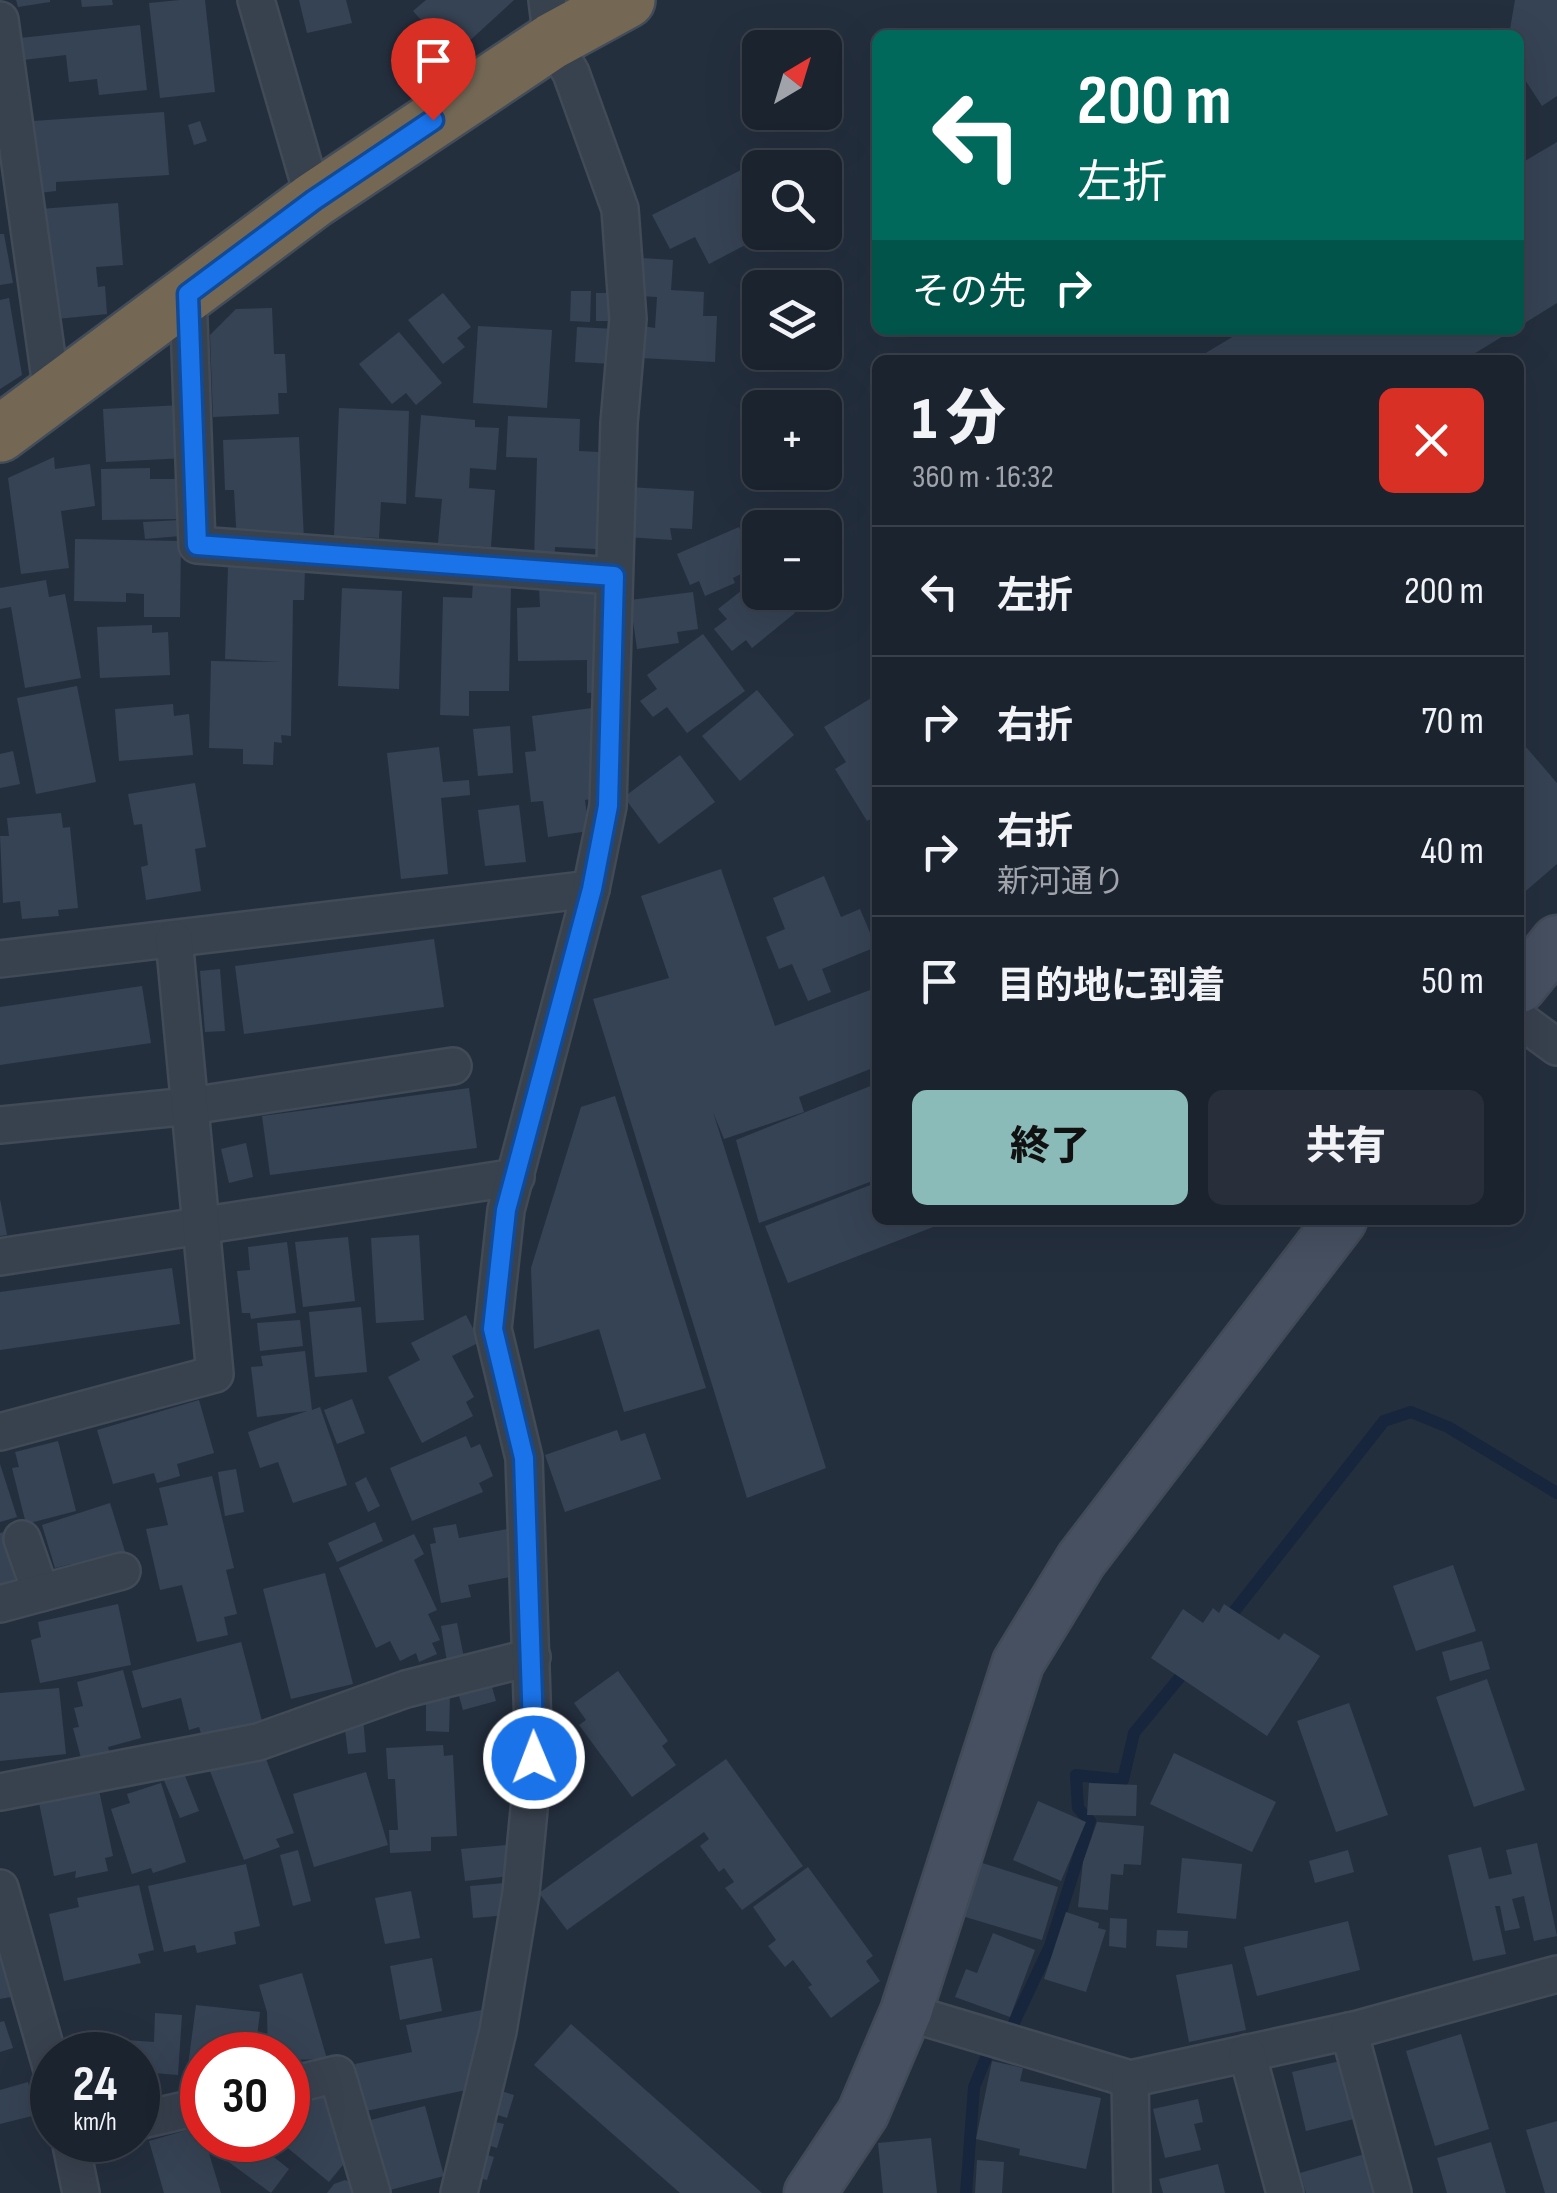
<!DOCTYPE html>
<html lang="ja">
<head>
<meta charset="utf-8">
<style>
  body { margin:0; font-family:"Sofia Sans Condensed","Noto Sans JP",sans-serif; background:#282f3a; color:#f1f3f6; height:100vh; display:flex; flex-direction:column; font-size:38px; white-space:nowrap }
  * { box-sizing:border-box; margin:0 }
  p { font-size:32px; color:#a0a4aa }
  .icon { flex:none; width:55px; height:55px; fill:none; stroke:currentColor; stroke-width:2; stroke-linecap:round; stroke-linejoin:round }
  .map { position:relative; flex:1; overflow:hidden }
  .side { position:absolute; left:872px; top:355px; width:652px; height:870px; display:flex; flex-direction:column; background:#1b232e; border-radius:15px; box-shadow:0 10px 40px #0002,0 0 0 2px #39404a }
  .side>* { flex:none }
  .guide { position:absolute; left:872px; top:30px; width:652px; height:305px; border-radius:15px; box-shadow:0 10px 40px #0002,0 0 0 2px #39404a; background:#00695c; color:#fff; overflow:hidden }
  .needle { width:65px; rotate:38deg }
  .buttons { position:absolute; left:742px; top:30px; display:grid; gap:20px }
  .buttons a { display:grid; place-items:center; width:100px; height:100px; border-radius:15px; background:#1b232e; box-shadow:0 10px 40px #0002,0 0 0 2px #39404a; font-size:50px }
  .speed { position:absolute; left:30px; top:2032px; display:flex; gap:20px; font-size:50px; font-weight:700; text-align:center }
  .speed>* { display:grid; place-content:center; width:130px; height:130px; border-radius:50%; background:#1b232e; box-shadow:0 10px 40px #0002,0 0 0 2px #39404a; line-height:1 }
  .speed small { font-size:25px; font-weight:400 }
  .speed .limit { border:15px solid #d22; background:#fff; color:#111 }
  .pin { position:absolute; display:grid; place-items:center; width:85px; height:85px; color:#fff; margin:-102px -42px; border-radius:50% 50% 50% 0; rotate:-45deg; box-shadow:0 0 10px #0007 }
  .pin .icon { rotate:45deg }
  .me { position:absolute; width:110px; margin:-55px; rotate:359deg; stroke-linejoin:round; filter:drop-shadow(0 0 8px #0008) }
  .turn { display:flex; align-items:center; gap:35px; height:210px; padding:0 40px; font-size:45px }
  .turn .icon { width:130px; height:130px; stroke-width:2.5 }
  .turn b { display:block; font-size:70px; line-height:85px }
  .then { display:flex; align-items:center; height:95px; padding:0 40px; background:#0003; gap:20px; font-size:38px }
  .round { display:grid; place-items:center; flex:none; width:105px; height:105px; border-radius:15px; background:#282f3a }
  .headline { display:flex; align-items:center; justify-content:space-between; height:170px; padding:0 40px }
  h1 { font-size:60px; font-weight:800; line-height:75px }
  .primary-button { display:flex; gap:20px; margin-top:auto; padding:20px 40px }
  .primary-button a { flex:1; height:115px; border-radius:15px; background:#8bbbb9; color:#111; font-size:40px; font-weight:800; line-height:115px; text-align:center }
  .primary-button a+a { background:#282f3a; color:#f1f3f6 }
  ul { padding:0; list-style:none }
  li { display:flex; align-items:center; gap:30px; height:130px; padding:0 40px; border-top:2px solid #39404a }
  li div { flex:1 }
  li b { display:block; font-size:38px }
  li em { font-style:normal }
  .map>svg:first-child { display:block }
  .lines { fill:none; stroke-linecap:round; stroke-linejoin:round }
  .stream { stroke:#17263c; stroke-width:12 }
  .building { fill:#364354 }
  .street-casing { stroke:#414a57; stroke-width:40 }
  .secondary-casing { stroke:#414a57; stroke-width:55 }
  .highway-casing { stroke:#434c59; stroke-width:60 }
  .street { stroke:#38414e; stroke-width:35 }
  .secondary { stroke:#465061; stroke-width:50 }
  .highway { stroke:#746855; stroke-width:55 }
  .route-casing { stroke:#114b97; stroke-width:25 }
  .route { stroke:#1a73e8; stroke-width:18 }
</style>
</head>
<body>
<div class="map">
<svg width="1557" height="2193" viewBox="0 0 1557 2193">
  <rect width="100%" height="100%" fill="#242f3e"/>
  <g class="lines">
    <g class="stream">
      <polyline points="1225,1623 1384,1421 1411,1412 1448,1427 1557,1493"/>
      <polyline points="966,2193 974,2087 988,2053 1012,2027 1050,1946 1090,1821 1078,1808 1076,1775 1123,1780 1134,1733 1190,1665"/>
    </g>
  </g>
  <g class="building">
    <polygon points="16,0 50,0 50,2 18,7"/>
    <polygon points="81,0 112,0 113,5 82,7"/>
    <polygon points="180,0 205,0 215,92 160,98 149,3"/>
    <polygon points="299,0 346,0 352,23 307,33"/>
    <polygon points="426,0 514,0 453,56 413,11"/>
    <polygon points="1515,0 1557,0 1557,96 1542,106 1520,72 1520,35 1509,35"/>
    <polygon points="140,25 147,90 99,95 97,79 69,82 66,55 23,60 20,38"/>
    <polygon points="164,112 169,175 56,182 56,191 38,193 33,121"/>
    <polygon points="200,121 207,141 194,145 188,125"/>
    <polygon points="1557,142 1557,303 1520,326 1520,164"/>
    <polygon points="745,168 757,193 760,191 760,232 770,232 709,264 695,237 670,249 652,215"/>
    <polygon points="118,203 123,265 96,267 98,287 105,286 107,314 57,319 40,209"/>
    <polygon points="0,234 4,234 13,283 0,285"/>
    <polygon points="642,258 673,260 671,290 704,292 703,316 717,316 715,362 641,358 642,326 655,328 657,297 640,296"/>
    <polygon points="571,291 591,291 590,322 570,321"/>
    <polygon points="443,293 471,327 457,338 465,347 443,364 408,320"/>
    <polygon points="596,293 615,293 616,321 596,321"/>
    <polygon points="9,298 22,375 0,389 0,300"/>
    <polygon points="272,308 274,354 285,354 287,393 278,393 279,414 213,417 210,335 236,309"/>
    <polygon points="478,326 552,330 547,408 473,403"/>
    <polygon points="577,327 616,329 614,364 575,362"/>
    <polygon points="1244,330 1513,330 1464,360 1194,360"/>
    <polygon points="399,332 442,383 416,405 406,393 392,404 359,364"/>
    <polygon points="182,405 186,458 106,462 103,409"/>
    <polygon points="339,408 409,411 406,504 381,502 379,538 334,536"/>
    <polygon points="421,415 475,420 475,427 499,428 496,470 470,468 469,488 495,490 491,547 438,543 442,499 415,497"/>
    <polygon points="508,416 580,419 579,451 599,452 596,549 555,547 554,561 534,560 537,458 506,457"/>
    <polygon points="299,437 304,539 237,542 234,490 225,490 223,440"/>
    <polygon points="54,457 55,469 90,464 95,506 61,511 69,568 21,574 8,478"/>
    <polygon points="150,468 150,479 176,479 177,519 102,520 101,469"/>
    <polygon points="629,487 694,491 692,529 670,528 672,540 626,537"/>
    <polygon points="180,520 181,536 145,539 143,522"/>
    <polygon points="739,527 754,561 742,566 745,572 733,578 735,583 705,596 699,581 690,585 677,554"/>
    <polygon points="75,539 181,541 180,617 144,617 144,594 126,593 126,602 74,601"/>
    <polygon points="228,567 305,569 304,600 293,600 291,736 281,735 282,743 274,742 273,765 243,764 243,749 209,748 211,661 281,662 225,659"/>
    <polygon points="760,576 760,592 779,592 795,613 752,648 746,640 732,651 714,629 727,619 718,609"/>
    <polygon points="46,580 49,597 65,594 81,678 25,688 11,607 0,609 0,588"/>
    <polygon points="473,582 511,583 509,691 469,691 469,716 440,715 443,597 472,598"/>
    <polygon points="539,585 591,585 602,619 603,692 587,693 587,660 518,661 517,608 540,607"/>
    <polygon points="342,588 402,591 399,689 338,686"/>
    <polygon points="693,592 698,629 677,632 679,643 637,649 630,600"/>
    <polygon points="152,625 152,633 168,632 170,675 100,678 97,627"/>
    <polygon points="703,634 745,691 687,733 667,707 653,717 640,701 657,689 647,675"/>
    <polygon points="77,686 96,782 36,794 17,698"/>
    <polygon points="757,690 794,735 740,781 702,736"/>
    <polygon points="873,697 878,705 878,815 867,821 835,769 846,762 824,727"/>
    <polygon points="173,704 174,716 189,714 193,755 119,761 115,709"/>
    <polygon points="592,708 601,782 597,798 585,800 589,831 548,837 543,801 531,802 525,752 536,751 532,716"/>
    <polygon points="510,726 513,773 478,776 473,729"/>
    <polygon points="1520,740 1557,783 1557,864 1520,896"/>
    <polygon points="439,747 443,782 469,780 470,795 441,798 448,874 401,879 387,753"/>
    <polygon points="13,751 20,784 0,788 0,754"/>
    <polygon points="680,755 715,802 659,844 624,797"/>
    <polygon points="195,783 206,847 195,849 201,891 146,900 141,867 148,865 142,824 134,825 128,794"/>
    <polygon points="519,805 526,862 485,866 478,810"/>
    <polygon points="61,813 63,828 70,827 78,908 58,910 59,916 22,919 20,901 3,903 0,836 9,836 7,818"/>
    <polygon points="721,869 775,1026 878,987 878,1066 799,1097 804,1112 724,1139 713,1112 826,1468 747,1498 593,999 669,978 641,896"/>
    <polygon points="824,876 841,917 860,909 876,947 822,969 831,992 808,1001 792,964 779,969 766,937 785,929 773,898"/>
    <polygon points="434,939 444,1007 244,1034 235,966"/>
    <polygon points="220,969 225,1031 205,1032 200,971"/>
    <polygon points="142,986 151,1043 0,1065 0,1007"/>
    <polygon points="878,1083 878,1179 759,1223 736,1140"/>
    <polygon points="469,1088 477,1148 270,1175 262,1116"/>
    <polygon points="615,1096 706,1388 624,1412 599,1329 534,1349 531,1268 581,1107"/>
    <polygon points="246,1143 253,1177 229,1183 221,1149"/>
    <polygon points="878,1182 878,1220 939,1220 941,1224 788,1283 765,1226"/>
    <polygon points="0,1199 7,1235 0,1236"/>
    <polygon points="419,1235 424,1320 376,1323 371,1238"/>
    <polygon points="348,1237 355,1301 303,1307 295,1242"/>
    <polygon points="287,1242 296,1313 251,1319 250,1313 242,1313 237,1271 250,1270 248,1247"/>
    <polygon points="172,1268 180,1324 0,1350 0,1292"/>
    <polygon points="361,1307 367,1372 315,1377 309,1312"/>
    <polygon points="466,1315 480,1342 452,1356 474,1397 466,1402 473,1416 422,1443 388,1377 420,1360 411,1343"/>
    <polygon points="300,1320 303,1346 260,1351 257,1323"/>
    <polygon points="305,1351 312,1410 320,1407 347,1485 293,1503 278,1462 260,1468 248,1432 307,1411 257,1417 251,1367 263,1366 261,1356"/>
    <polygon points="352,1399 365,1433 337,1444 324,1410"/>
    <polygon points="199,1400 214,1453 177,1464 180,1476 157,1483 154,1473 113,1484 97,1430"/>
    <polygon points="617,1430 621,1441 645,1433 661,1479 565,1512 545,1455"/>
    <polygon points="466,1436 471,1448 480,1444 493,1476 479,1483 483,1492 412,1521 390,1468"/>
    <polygon points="58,1441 76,1511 26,1524 12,1468 19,1467 15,1452"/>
    <polygon points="0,1464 17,1517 0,1522"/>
    <polygon points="236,1469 244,1512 225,1516 218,1472"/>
    <polygon points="212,1476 234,1568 226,1570 237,1614 224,1617 228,1635 197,1642 182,1585 160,1590 146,1529 168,1525 159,1488"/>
    <polygon points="366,1477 380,1506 368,1512 355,1483"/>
    <polygon points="110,1503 127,1558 74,1575 71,1564 55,1568 42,1525"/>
    <polygon points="375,1522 383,1541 337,1562 328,1543"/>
    <polygon points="456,1524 459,1538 512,1528 521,1575 468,1585 471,1597 441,1603 430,1544 436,1543 433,1528"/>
    <polygon points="14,1529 30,1587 0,1595 0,1533"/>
    <polygon points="414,1534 424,1554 414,1560 437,1610 428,1614 440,1640 432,1643 437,1654 419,1662 416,1653 400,1661 390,1641 376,1648 339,1568"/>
    <polygon points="1453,1565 1476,1631 1416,1651 1393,1586"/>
    <polygon points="325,1573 353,1684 291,1699 263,1589"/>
    <polygon points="118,1604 131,1665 40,1683 31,1640 41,1637 38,1622"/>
    <polygon points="1224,1604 1279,1640 1284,1633 1320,1656 1267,1736 1151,1658 1183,1609 1203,1623 1213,1608 1219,1613"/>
    <polygon points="457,1623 464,1658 447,1662 441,1626"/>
    <polygon points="1482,1641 1490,1669 1450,1681 1442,1652"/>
    <polygon points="241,1642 263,1725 203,1740 199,1727 189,1730 181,1698 142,1708 132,1671"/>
    <polygon points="123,1670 141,1738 108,1747 110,1754 82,1762 73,1728 79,1727 74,1708 83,1706 77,1682"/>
    <polygon points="618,1671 668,1741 662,1746 676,1765 632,1797 579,1725 586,1720 574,1703"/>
    <polygon points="1487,1679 1525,1790 1474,1807 1436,1697"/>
    <polygon points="490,1680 496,1701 463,1710 457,1689"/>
    <polygon points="59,1688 66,1754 0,1761 0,1693"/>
    <polygon points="426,1696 450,1696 449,1732 426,1731"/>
    <polygon points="1349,1703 1388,1815 1336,1832 1297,1721"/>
    <polygon points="363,1718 366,1752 348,1754 344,1721"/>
    <polygon points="443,1745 444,1756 453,1755 457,1836 431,1837 431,1851 390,1853 389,1830 398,1830 395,1779 388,1779 386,1748"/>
    <polygon points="263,1751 294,1833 276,1839 280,1847 244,1860 210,1771"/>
    <polygon points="1174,1753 1276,1802 1252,1852 1150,1804"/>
    <polygon points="726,1759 803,1866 742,1910 725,1888 734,1882 724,1868 719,1872 700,1846 709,1839 704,1832 567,1930 539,1893"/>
    <polygon points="183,1771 199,1811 180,1818 163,1778"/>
    <polygon points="366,1772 388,1845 314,1867 293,1794"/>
    <polygon points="97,1781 113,1856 105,1858 108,1871 75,1878 76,1871 54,1876 37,1793"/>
    <polygon points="161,1783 186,1862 153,1873 151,1868 132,1874 111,1809 130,1803 127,1794"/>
    <polygon points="1089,1783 1137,1785 1136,1816 1087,1815"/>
    <polygon points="1038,1801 1086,1822 1061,1881 1013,1860"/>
    <polygon points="1097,1822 1144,1826 1141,1865 1124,1864 1123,1875 1111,1874 1108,1910 1078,1907 1083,1862"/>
    <polygon points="1537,1843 1557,1936 1534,1941 1524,1896 1512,1899 1520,1928 1505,1931 1500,1906 1495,1906 1506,1954 1473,1961 1448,1855 1481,1847 1489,1879 1512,1874 1506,1850"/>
    <polygon points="507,1845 510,1876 465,1881 461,1849"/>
    <polygon points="298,1850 311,1901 293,1906 280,1855"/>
    <polygon points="1348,1850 1354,1872 1315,1883 1309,1861"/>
    <polygon points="1182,1858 1242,1864 1236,1919 1177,1913"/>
    <polygon points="979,1862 1058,1887 1042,1940 962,1916"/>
    <polygon points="246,1864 260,1926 234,1932 236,1944 197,1953 195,1945 164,1952 148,1886"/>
    <polygon points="808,1867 873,1956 866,1961 880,1981 831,2018 808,1987 812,1985 793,1960 785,1967 768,1946 776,1940 753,1907"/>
    <polygon points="505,1883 508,1915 473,1918 470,1886"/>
    <polygon points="139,1885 154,1950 138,1954 141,1963 64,1981 49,1914 79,1907 77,1898"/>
    <polygon points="411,1891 420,1938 385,1944 375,1898"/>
    <polygon points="1066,1912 1099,1923 1098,1928 1106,1930 1086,1992 1044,1979"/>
    <polygon points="1110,1918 1127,1919 1126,1948 1109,1946"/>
    <polygon points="1348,1921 1360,1970 1257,1996 1244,1947"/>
    <polygon points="1157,1930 1188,1931 1187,1948 1156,1946"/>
    <polygon points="993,1933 1035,1950 1010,2017 955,1997 966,1969 977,1973"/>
    <polygon points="432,1958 442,2011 400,2020 390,1966"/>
    <polygon points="0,1959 11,1997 0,1999"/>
    <polygon points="1232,1964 1246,2030 1189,2042 1176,1975"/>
    <polygon points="302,1973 327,2059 288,2060 288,2055 268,2055 267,2012 259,1985"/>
    <polygon points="196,2005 260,2012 256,2045 240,2043 238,2055 202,2055 202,2083 186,2081"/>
    <polygon points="487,2009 471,2089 366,2111 355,2064 412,2052 406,2025"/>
    <polygon points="155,2013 182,2015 178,2075 154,2073 153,2090 138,2088 138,2055 70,2055 71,2036 154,2042"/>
    <polygon points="4,2021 13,2048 0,2052 0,2022"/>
    <polygon points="571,2024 762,2193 680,2193 534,2065"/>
    <polygon points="1461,2034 1489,2129 1435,2146 1406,2051"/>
    <polygon points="1345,2060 1358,2118 1306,2131 1292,2072"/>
    <polygon points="992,2061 1023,2068 1020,2081 1101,2098 1086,2169 1019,2155 1020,2149 976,2139"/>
    <polygon points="28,2082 36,2115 0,2124 0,2090"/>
    <polygon points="312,2089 333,2099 355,2150 329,2182 278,2140 288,2140 288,2102"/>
    <polygon points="498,2090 514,2095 507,2118 491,2113"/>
    <polygon points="1198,2099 1203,2122 1194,2124 1201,2150 1165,2158 1153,2109"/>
    <polygon points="425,2106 444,2176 386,2191 367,2121"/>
    <polygon points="487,2120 504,2124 497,2148 481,2143"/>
    <polygon points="1557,2121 1557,2193 1545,2193 1526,2130"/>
    <polygon points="201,2126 202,2140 205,2140 221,2193 164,2193 149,2141"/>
    <polygon points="931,2138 937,2193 883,2193 878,2143"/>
    <polygon points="231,2140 267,2140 271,2143 265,2150 289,2169 271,2193 219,2155"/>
    <polygon points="1491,2142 1506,2193 1447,2193 1437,2158"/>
    <polygon points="477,2152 494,2157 487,2180 470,2176"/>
    <polygon points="1368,2153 1380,2193 1306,2193 1300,2173"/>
    <polygon points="977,2160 1004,2162 1002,2193 975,2193"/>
    <polygon points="1218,2164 1225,2193 1163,2193 1159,2179"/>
    <polygon points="345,2180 352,2183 356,2193 327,2193 334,2184"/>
  </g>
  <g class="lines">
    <defs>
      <g id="street">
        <polyline points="256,0 314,200"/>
        <polyline points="0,20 52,393"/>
        <polyline points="188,294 197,545 613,576"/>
        <polyline points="0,959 591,889"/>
        <polyline points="1520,1020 1557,1047"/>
        <polyline points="0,1125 190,1106 453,1066"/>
        <polyline points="0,1257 516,1177"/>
        <polyline points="0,1432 215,1374 174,939"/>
        <polyline points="22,1539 41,1593"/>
        <polyline points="0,1604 122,1571"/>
        <polyline points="0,1792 258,1742 406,1689 532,1657"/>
        <polyline points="0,1888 52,2070"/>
        <polyline points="906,2012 1130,2079 1358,2029 1557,1974"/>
        <polyline points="1349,2031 1393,2193"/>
        <polyline points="1247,2053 1285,2193"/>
        <polyline points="1130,2079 1132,2193"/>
        <polyline points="288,2086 337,2074 372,2193"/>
        <polyline points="138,2121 202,2106"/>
        <polyline points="70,2140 81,2193"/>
        <polyline points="459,2193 498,2031 521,1893 534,1758 524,1458 493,1329 506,1210 591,889 608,806 619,423 628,319 620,209 571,73 552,41 547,0"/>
      </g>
      <g id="secondary">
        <polyline points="1520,987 1557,941"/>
        <polyline points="810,2193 863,2113 906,2012 1018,1663 1081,1560 1341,1220"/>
      </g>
      <polyline id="highway" points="0,434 314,200 552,41 627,0"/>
    </defs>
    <use href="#street" class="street-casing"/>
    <use href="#secondary" class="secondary-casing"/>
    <use href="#highway" class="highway-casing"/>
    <use href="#street" class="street"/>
    <use href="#secondary" class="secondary"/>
    <use href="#highway" class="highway"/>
  </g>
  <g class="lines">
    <defs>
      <polyline id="route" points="433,120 314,200 188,294 197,545 614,576 608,806 592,889 506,1210 493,1329 524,1458 534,1758"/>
    </defs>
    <use href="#route" class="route-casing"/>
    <use href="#route" class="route"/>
  </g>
</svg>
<div class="buttons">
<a><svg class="needle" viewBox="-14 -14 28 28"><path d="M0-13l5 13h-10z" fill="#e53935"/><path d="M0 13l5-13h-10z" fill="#a0a4aa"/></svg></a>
<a><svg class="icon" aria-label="search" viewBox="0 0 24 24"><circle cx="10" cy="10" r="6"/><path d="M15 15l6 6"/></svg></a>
<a><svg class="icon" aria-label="layers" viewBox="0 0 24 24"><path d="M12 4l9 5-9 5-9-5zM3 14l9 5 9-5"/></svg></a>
<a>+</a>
<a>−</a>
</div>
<div class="speed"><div>24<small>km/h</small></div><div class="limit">30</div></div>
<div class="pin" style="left:433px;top:120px;background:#d93025"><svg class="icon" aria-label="arrive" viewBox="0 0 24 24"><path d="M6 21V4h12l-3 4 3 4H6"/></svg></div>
<svg class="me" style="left:534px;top:1758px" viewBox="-20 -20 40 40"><circle r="17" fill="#1a73e8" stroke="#fff" stroke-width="3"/><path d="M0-11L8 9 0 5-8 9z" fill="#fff"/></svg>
<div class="guide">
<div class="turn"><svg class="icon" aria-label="left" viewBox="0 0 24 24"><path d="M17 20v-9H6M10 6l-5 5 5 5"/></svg><div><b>200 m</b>左折</div></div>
<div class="then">その先<svg class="icon" aria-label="right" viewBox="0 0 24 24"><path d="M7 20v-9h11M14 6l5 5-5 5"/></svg></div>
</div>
<section class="side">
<div class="headline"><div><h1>1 分</h1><p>360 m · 16:32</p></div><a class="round" style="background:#d93025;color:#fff"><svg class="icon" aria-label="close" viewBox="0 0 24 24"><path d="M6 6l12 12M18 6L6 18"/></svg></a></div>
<ul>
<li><svg class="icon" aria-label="left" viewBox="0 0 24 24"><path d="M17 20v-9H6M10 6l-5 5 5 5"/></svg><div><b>左折</b></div><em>200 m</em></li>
<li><svg class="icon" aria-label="right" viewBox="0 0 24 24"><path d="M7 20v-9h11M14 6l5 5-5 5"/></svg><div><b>右折</b></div><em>70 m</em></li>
<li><svg class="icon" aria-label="right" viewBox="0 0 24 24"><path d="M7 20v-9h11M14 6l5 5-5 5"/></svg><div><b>右折</b><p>新河通り</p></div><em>40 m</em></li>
<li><svg class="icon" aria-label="arrive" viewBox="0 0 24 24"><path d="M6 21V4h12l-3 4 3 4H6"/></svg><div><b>目的地に到着</b></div><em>50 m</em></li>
</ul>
<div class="primary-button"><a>終了</a><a>共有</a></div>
</section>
</div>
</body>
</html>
